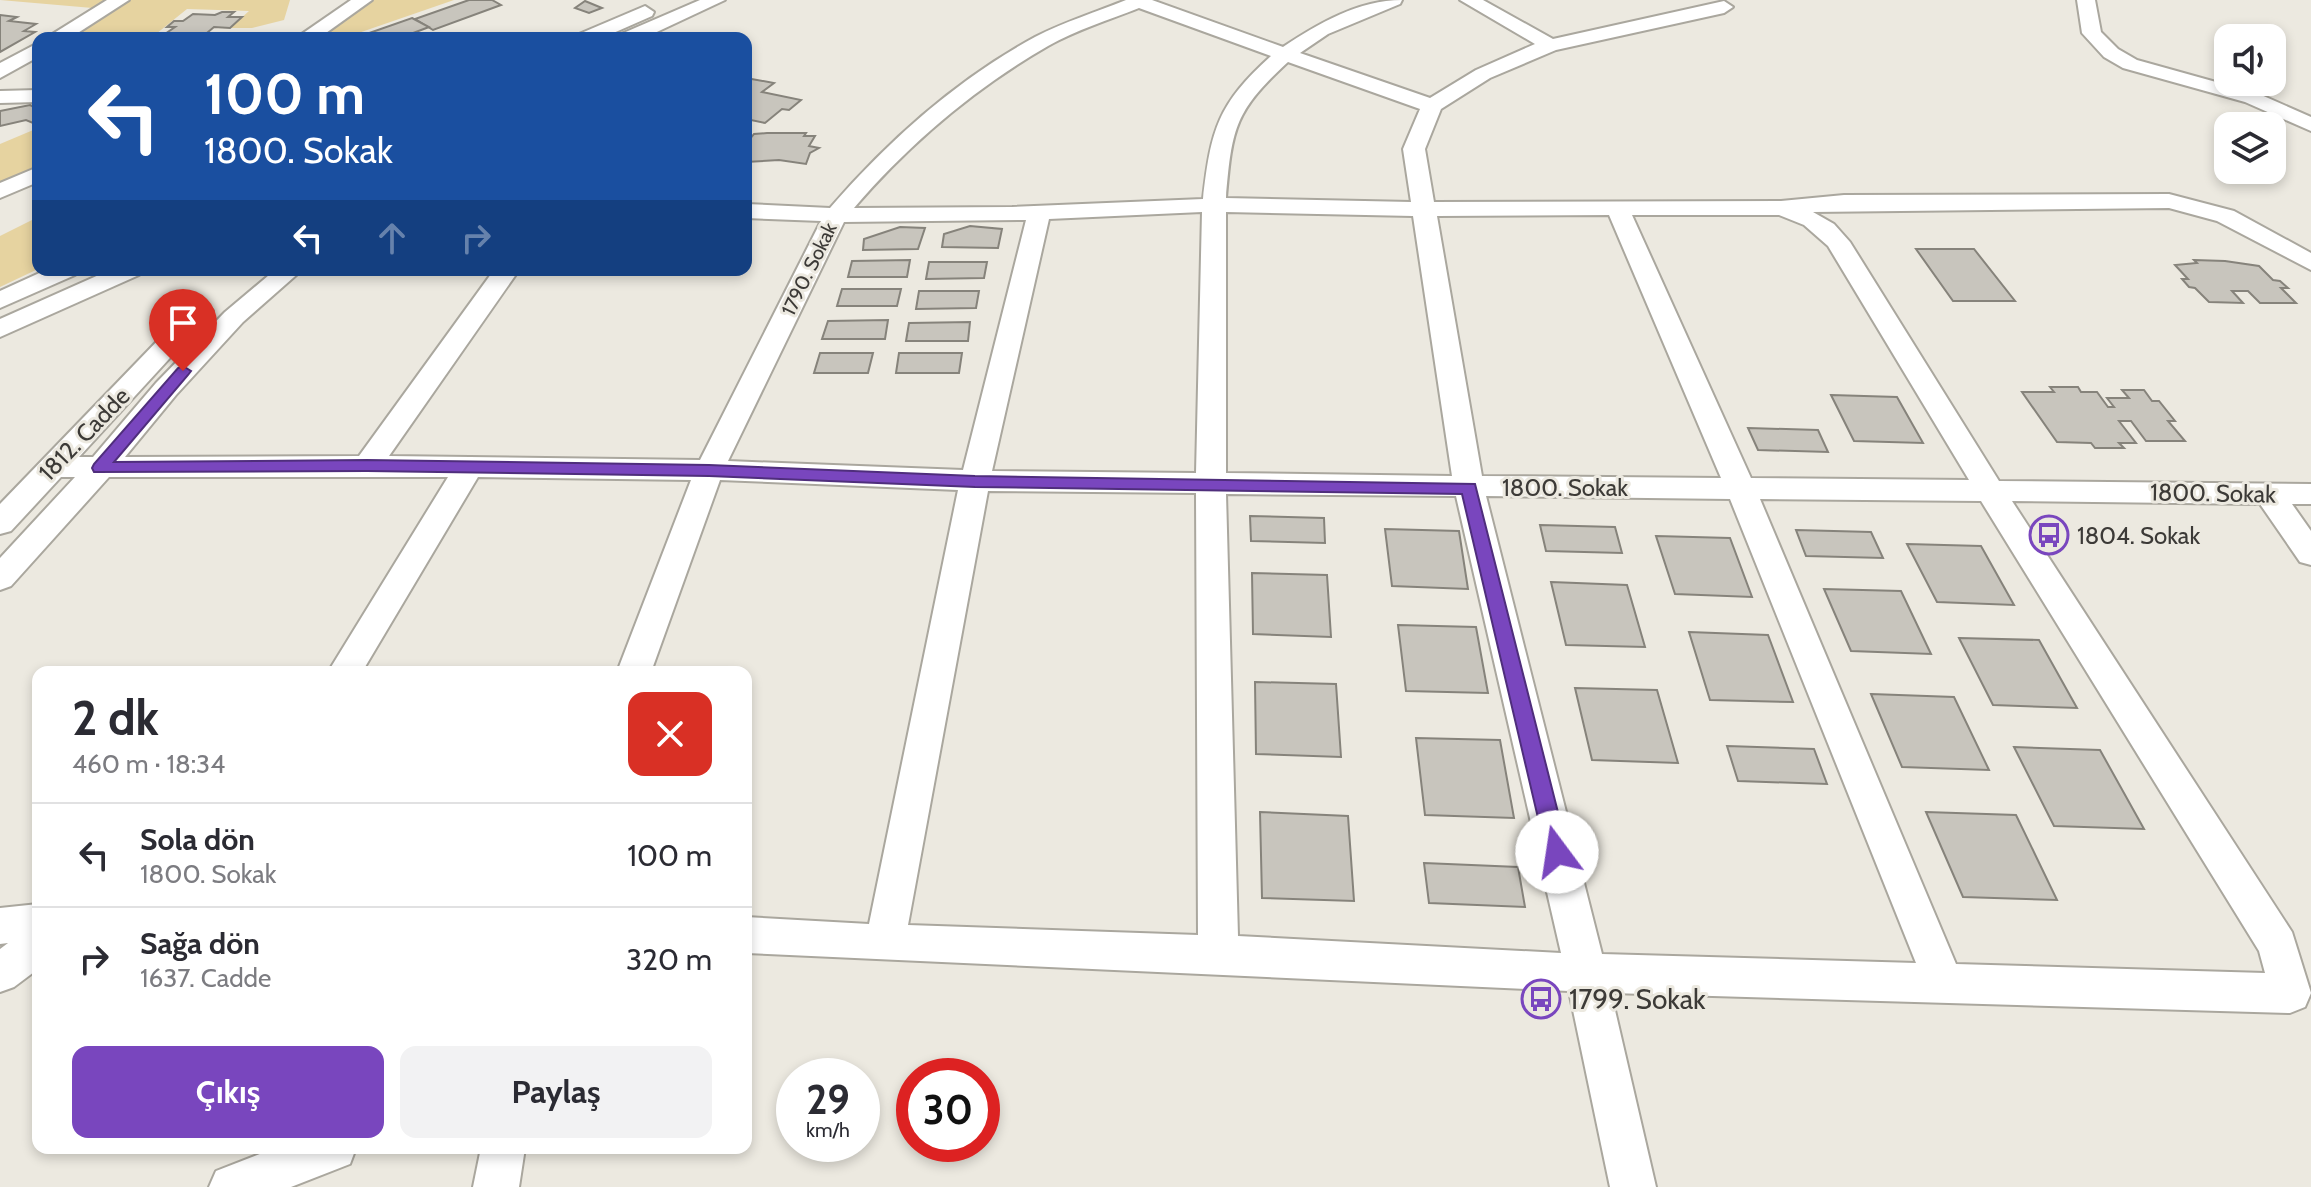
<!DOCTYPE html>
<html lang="tr">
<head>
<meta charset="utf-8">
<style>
  body { margin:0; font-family:Cabin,sans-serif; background:#f2f2f3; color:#2b2b33; height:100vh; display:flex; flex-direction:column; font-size:30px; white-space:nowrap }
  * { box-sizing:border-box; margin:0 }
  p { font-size:26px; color:#7c7c81 }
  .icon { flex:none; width:44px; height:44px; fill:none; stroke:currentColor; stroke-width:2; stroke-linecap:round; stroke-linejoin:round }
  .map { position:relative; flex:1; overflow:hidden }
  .drawer { position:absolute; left:32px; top:666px; width:720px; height:488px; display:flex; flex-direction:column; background:#fff; border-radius:16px; box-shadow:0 4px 12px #0003 }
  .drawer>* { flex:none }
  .top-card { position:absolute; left:32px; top:32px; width:720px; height:244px; border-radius:16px; box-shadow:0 4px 12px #0003; background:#1a4fa0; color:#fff; overflow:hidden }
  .controls { position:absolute; left:2214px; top:24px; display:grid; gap:16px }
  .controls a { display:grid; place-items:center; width:72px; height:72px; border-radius:16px; background:#fff; box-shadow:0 4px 12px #0003; font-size:40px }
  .speed { position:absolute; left:776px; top:1058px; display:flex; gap:16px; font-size:40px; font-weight:700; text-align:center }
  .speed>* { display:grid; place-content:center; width:104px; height:104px; border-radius:50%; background:#fff; box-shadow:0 4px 12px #0003; line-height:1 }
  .speed small { font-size:20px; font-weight:400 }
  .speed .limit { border:12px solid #d22; background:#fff; color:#111 }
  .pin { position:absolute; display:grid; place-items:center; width:68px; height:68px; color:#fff; margin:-82px -34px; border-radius:50% 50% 50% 0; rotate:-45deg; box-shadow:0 0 8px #0007 }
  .pin .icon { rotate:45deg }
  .me { position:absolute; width:88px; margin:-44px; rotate:346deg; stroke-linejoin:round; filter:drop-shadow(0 0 6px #0008) }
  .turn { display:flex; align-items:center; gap:28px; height:168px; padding:0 40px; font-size:36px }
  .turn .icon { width:104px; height:104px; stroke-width:2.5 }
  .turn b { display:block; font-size:56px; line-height:68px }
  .lanes { display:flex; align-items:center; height:76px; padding:0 40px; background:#0003; justify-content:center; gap:40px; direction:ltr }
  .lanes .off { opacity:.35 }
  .round { display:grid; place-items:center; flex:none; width:84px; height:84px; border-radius:16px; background:#f2f2f3 }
  .headline { display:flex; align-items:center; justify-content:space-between; height:136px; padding:0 40px }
  h1 { font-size:48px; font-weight:800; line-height:60px }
  .action { display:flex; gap:16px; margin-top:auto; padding:16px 40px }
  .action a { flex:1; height:92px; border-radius:16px; background:#7946be; color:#fff; font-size:32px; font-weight:800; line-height:92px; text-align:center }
  .action a+a { background:#f2f2f3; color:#2b2b33 }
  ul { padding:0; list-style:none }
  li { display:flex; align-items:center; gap:24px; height:104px; padding:0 40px; border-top:2px solid #e1e1e2 }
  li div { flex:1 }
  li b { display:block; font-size:30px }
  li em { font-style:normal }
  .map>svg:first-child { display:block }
  .green { fill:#e6d3a0 }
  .building { fill:#c8c5bd; stroke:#86837b; stroke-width:2 }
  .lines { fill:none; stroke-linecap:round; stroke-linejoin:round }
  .minor-casing { stroke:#aaa79e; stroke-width:4 }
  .minor { fill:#fff; fill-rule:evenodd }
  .route { fill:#7946be; stroke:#4f2e7c; stroke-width:2 }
  .labels { text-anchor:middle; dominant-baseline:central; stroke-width:6; stroke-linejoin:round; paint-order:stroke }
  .far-street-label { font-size:20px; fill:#3c3a37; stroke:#ece9e0 }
  .street-label { font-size:24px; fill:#3c3a37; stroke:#ece9e0 }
  .poi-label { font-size:24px; fill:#3c3a37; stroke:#ece9e0; text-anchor:start }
  .near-poi-label { font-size:28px; fill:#3c3a37; stroke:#ece9e0; text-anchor:start }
</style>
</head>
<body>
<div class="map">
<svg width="2311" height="1187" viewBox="0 0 2311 1187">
  <rect width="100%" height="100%" fill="#ece9e0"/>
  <g class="green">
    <polygon points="0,0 290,0 284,20 252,28 230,28 249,11 187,9 151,38 56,38 104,9"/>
    <polygon points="366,0 454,0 344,38 307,38"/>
    <polygon points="38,128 38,171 22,173 0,183 0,144"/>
    <polygon points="38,217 38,269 0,287 0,236"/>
  </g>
  <g class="building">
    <polygon points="469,0 492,0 501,5 433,30 415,19"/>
    <polygon points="585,1 602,8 589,13 575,8"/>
    <polygon points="222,12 234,12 228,17 242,17 230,28 214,27 201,38 153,38 162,36 175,27 167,27 174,21 183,21 193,14 215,15"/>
    <polygon points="0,15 17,17 9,21 36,24 24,31 35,32 0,52"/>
    <polygon points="412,18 429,27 400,38 355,38"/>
    <polygon points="746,78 774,83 762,92 801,100 789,110 782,109 765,123 746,119"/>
    <polygon points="30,105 38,109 38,125 26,120 0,126 0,111"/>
    <polygon points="767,133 806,133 804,136 815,136 809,146 819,148 810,153 806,164 779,160 746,162 746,144 754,134"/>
    <polygon points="970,226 1002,229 998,248 942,247 944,234"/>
    <polygon points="900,227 925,228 918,249 863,250 864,239"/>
    <polygon points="1916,249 1974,249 2015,301 1953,301"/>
    <polygon points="910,260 907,277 848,277 852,261"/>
    <polygon points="2194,260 2225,261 2259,266 2273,280 2280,281 2288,288 2281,288 2296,303 2260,303 2248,291 2232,291 2243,303 2209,302 2195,288 2189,287 2182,279 2188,279 2175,265 2197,263"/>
    <polygon points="929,262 987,262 984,278 926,279"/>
    <polygon points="842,289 901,289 897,306 837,306"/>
    <polygon points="919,291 979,291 976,308 916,309"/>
    <polygon points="888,320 885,339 822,339 828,321"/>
    <polygon points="970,322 968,341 906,341 909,323"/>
    <polygon points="820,353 873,353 868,373 814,373"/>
    <polygon points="899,353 962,353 959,373 896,373"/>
    <polygon points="2050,387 2078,387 2081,392 2097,392 2108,407 2114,407 2107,398 2129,398 2122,390 2144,390 2152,401 2159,401 2175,421 2168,421 2185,441 2146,441 2131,421 2119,421 2136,443 2119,443 2124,448 2095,448 2091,443 2057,442 2022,392 2054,392"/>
    <polygon points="1831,395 1897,397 1923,443 1854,441"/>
    <polygon points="1748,428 1818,430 1828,452 1758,450"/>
    <polygon points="1250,516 1324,518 1325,543 1251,541"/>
    <polygon points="1540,525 1615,527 1622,553 1546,551"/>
    <polygon points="1385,529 1459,531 1468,589 1392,586"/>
    <polygon points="1796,530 1871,532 1883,558 1806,556"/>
    <polygon points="1656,536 1730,538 1752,597 1675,594"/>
    <polygon points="1907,544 1981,546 2014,605 1937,602"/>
    <polygon points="1252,573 1327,575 1331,637 1253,634"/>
    <polygon points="1551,582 1627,585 1645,647 1566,645"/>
    <polygon points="1824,589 1901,591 1931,654 1851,651"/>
    <polygon points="1398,625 1476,627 1488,693 1406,691"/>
    <polygon points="1689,632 1768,635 1793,702 1710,700"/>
    <polygon points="1959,638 2039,640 2077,708 1993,705"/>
    <polygon points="1255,682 1336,684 1341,757 1256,754"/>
    <polygon points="1575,688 1657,690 1678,763 1592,760"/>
    <polygon points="1871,694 1954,697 1989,770 1902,767"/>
    <polygon points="1416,738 1500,740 1514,818 1425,815"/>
    <polygon points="1727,746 1814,749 1827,784 1738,781"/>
    <polygon points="2014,747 2100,750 2144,829 2054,826"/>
    <polygon points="1260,812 1348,816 1354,901 1262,898"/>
    <polygon points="1926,812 2016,815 2057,900 1963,897"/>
    <polygon points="1424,863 1518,867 1525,907 1429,903"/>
  </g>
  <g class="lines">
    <defs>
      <g id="minor">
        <polygon points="107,0 129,0 70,38 46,38"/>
        <polygon points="351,0 372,0 319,38 296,38"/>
        <polygon points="700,0 725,0 644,38 618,38 621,34"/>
        <path d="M1126 0H1152L1283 47C1319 23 1359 0 1402 0L1400 4 1328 34 1300 53 1430 98 1476 70 1535 44 1460 0H1483L1553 39 1724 1 1733 7 1724 13 1556 50 1490 78 1441 109 1425 149 1434 202 1781 201 1844 195 2169 194 2234 211 2311 253V270L2217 221 2169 208 1813 212 1834 224 1850 242 1999 481 2311 484V504H2292L2311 531V565L2300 562 2260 504 2012 501 2292 932 2311 993 2305 1007 2290 1013 1611 993 1656 1187H1610L1569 991 746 953V917L869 924 958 490 720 480 651 672H617L691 480 478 477 362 672H328L448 477H109L11 586 0 590V558L75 477H61L11 531 0 534V504L191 306H209L213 311 79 457H93L156 383 225 312 275 270H302L243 322 176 395 125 457 359 456 494 270H519L389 456 700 460 821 221 746 218V204L830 208C888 141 956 80 1035 37 1064 22 1096 12 1126 0ZM1139 8 1271 56C1218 104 1211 129 1203 199L1012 207 854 208C909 144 975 88 1048 46 1076 30 1109 20 1139 8ZM1288 62 1420 109 1403 149 1411 202 1226 198C1232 127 1235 111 1288 62ZM1202 212 1196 473 992 471 1049 219ZM1226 212 1413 216 1452 476 1226 473ZM1609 215 1721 478 1482 476 1437 216ZM1632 215H1779L1804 225 1828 246 1969 480 1751 478ZM1026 220 963 470 728 461 844 222ZM988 491 1196 493 1198 935 908 925ZM1226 494 1456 496 1561 953 1238 936ZM1486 496 1730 499 1916 963 1602 954ZM1760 499 1981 501 2259 951 2265 973 1956 964Z"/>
        <polygon points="2077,0 2095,0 2101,32 2118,49 2137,60 2259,94 2311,117 2311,131 2245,102 2123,68 2104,57 2082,33"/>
        <polygon points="645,6 654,12 652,16 602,38 576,38 579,34"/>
        <polygon points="38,43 38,57 0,78 0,63"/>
        <polygon points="38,90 38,102 0,103 0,91"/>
        <polygon points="38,167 38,182 0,198 0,183"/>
        <polygon points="46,270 78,270 75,275 0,308 0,291"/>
        <polygon points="110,270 142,270 139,275 0,337 0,319"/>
        <polygon points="38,904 38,969 14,987 0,992 0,949 8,943 0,944 0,908"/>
        <polygon points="275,1148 356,1148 350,1164 291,1187 209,1187 216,1171"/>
        <polygon points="481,1148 525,1148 519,1187 473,1187"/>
      </g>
    </defs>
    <use href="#minor" class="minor-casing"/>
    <use href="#minor" class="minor"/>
  </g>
  <polygon class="route" points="183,366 191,371 188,375 114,462 367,460 709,465 975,476 1475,484 1568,852 1565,859 1557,861 1549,859 1546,852 1462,494 975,487 709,476 367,471 94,472 92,468 94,464 178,368"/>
  <defs>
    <symbol id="bus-ring" viewBox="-11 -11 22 22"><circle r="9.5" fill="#ece9e0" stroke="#7946be" stroke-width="1.5"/><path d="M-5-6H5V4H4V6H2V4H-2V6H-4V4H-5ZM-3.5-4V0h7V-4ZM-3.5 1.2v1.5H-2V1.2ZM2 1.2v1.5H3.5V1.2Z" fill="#7946be"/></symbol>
  </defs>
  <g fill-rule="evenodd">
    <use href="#bus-ring" x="2027" y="513" width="44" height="44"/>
    <use href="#bus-ring" x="1519" y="977" width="44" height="44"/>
  </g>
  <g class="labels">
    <g class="far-street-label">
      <text transform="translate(809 269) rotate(-64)">1790. Sokak</text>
    </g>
    <g class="street-label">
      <text transform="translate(84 434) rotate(-46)">1812. Cadde</text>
      <text x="1565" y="487">1800. Sokak</text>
      <text transform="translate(2213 493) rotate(1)">1800. Sokak</text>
    </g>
    <g class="poi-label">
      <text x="2077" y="535">1804. Sokak</text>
    </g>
    <g class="near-poi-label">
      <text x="1569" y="999">1799. Sokak</text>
    </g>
  </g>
</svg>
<div class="controls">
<a><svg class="icon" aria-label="sound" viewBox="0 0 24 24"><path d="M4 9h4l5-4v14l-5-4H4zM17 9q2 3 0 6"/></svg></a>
<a><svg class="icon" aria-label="layers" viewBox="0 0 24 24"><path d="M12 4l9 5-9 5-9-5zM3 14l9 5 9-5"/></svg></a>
</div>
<div class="speed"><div>29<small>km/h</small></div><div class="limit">30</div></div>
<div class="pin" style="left:183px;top:371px;background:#d93025"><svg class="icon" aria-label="arrive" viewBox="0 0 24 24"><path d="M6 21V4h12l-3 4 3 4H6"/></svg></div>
<svg class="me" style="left:1557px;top:852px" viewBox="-20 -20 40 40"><circle r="19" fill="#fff"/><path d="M0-13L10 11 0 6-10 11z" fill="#7946be"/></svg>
<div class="top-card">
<div class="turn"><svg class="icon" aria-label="left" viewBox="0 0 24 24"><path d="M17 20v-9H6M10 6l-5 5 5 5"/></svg><div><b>100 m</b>1800. Sokak</div></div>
<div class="lanes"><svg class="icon" aria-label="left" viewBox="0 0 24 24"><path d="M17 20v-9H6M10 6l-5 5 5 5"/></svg><svg class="icon off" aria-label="ahead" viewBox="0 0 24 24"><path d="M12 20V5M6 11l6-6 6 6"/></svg><svg class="icon off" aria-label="right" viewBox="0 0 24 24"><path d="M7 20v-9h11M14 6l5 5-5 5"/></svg></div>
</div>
<section class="drawer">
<div class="headline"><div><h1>2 dk</h1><p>460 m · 18:34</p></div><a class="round" style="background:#d93025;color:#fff"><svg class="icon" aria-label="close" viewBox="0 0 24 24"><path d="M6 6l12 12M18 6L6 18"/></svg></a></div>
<ul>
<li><svg class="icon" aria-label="left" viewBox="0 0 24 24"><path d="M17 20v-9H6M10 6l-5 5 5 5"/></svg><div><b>Sola dön</b><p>1800. Sokak</p></div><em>100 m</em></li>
<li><svg class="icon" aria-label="right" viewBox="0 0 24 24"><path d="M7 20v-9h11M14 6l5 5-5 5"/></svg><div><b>Sağa dön</b><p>1637. Cadde</p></div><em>320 m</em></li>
</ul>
<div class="action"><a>Çıkış</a><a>Paylaş</a></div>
</section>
</div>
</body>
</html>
